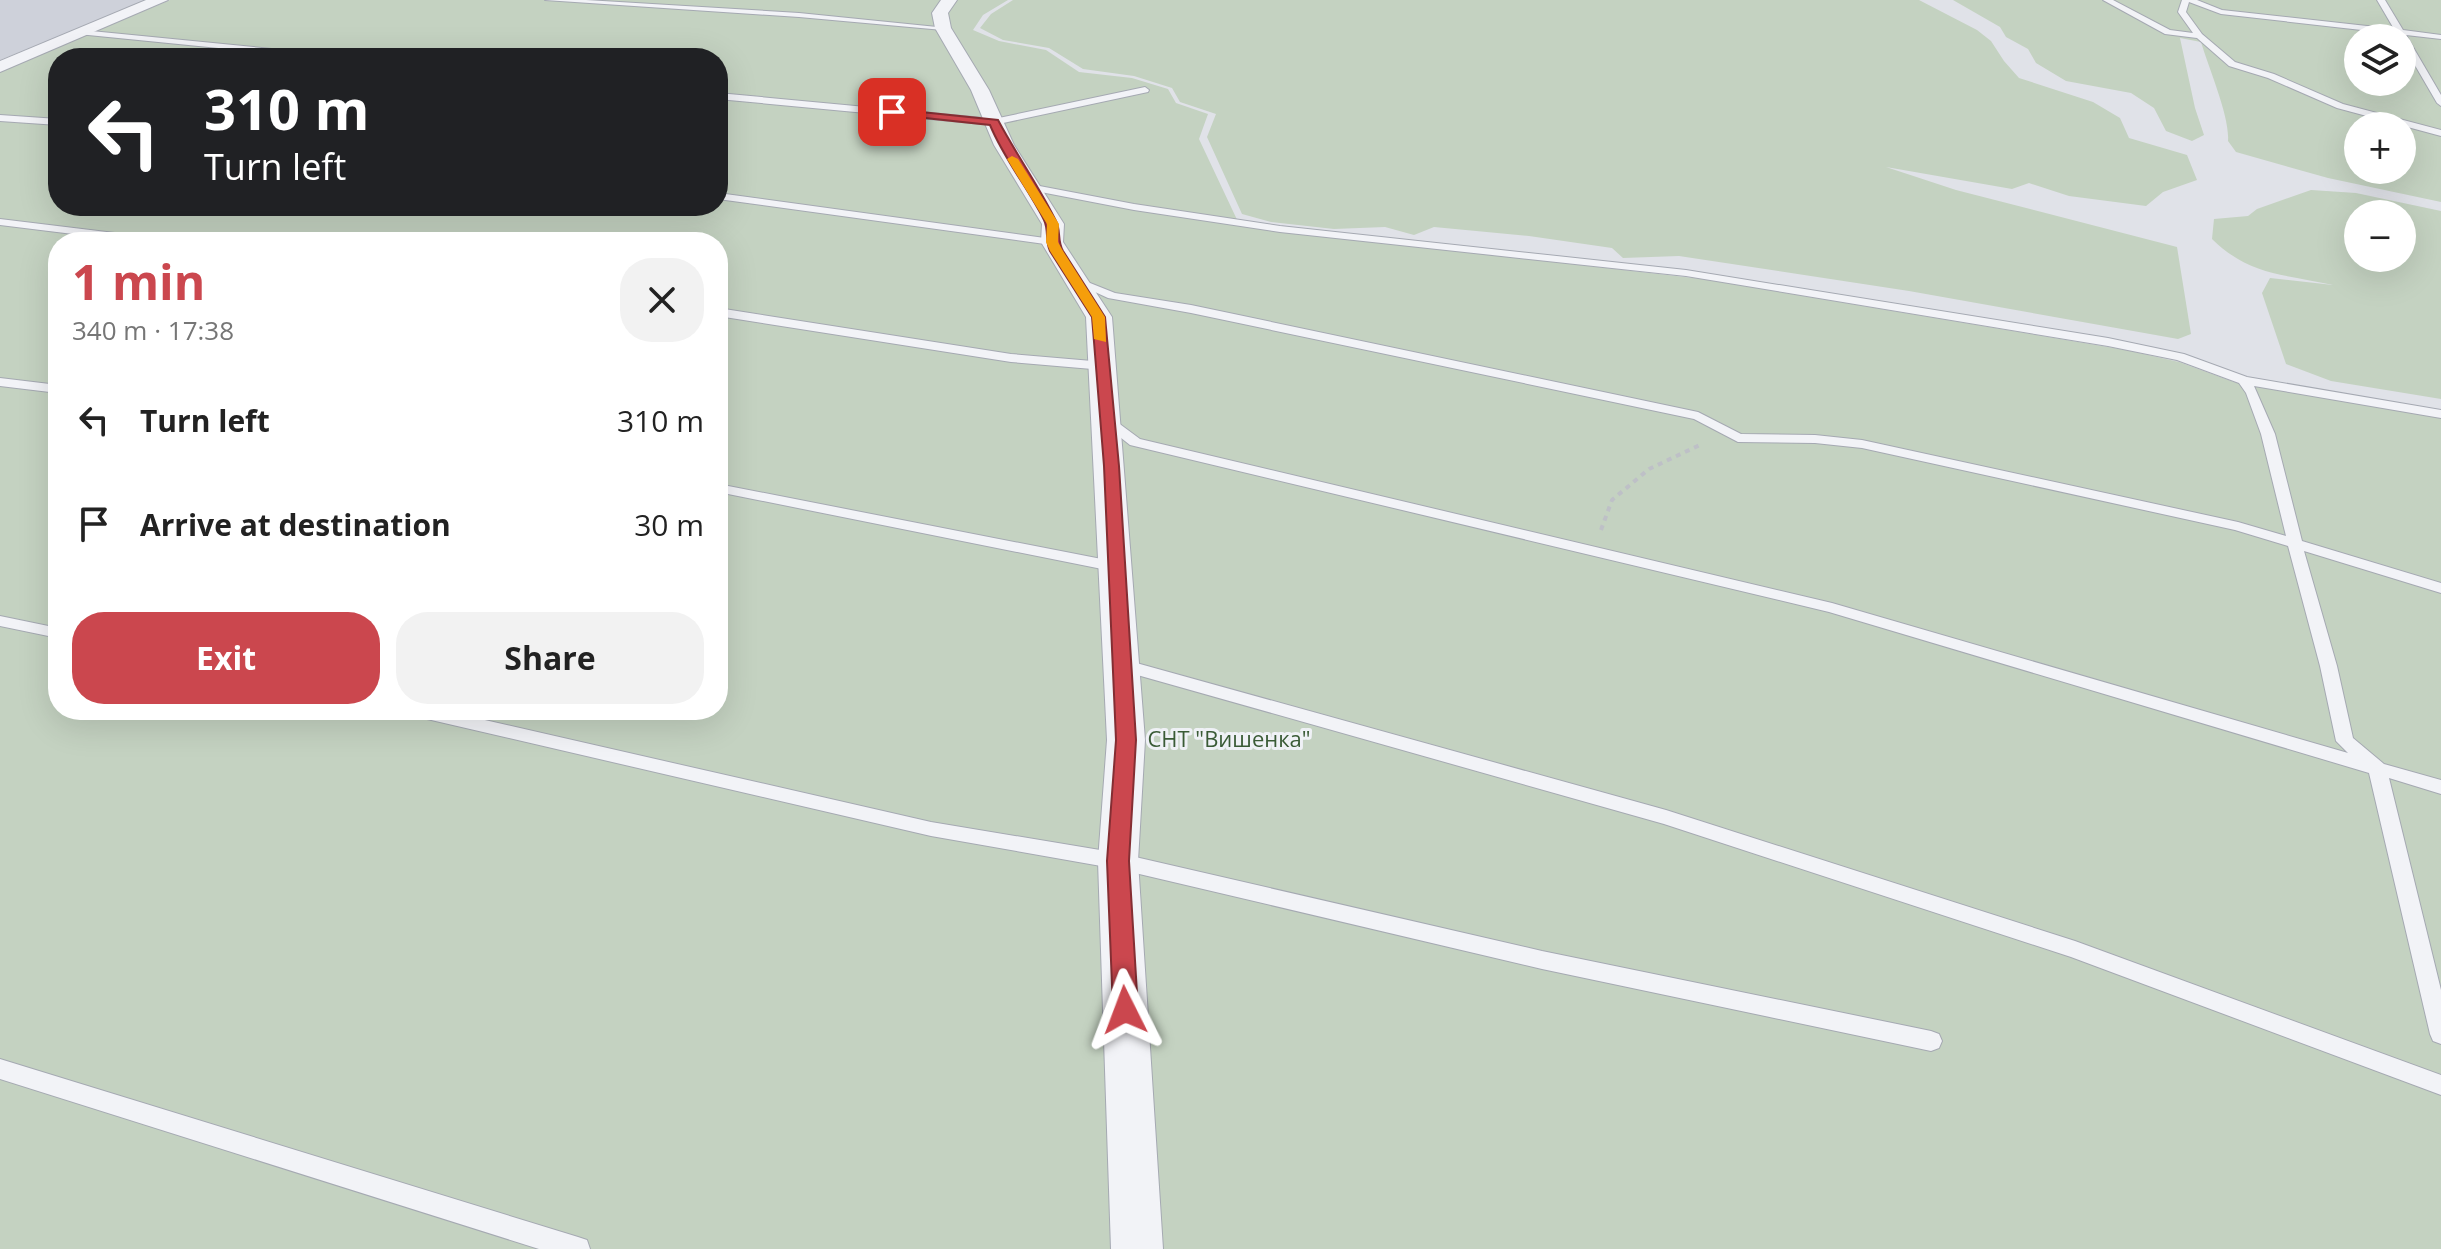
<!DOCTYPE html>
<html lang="en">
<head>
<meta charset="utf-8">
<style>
  body { margin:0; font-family:"Open Sans",sans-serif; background:#f2f2f2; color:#222; height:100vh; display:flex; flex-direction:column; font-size:30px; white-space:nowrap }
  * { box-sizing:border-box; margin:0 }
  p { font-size:26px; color:#767676 }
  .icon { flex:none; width:44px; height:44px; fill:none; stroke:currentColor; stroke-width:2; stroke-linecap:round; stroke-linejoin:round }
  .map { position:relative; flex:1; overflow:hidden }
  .panel { position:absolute; left:48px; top:232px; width:680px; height:488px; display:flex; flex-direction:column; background:#fff; border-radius:32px; box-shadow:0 8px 32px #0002 }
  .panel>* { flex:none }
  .banner { position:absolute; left:48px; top:48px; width:680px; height:168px; border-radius:32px; box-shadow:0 8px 32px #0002; background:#202124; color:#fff; overflow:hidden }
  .tools { position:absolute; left:2344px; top:24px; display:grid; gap:16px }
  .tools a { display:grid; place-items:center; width:72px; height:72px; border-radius:50%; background:#fff; box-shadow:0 8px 32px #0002; font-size:40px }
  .pin { position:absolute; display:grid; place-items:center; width:68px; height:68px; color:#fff; margin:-34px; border-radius:16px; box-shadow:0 4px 12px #0006 }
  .me { position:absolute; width:88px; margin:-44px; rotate:357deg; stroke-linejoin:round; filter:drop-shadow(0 0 6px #0008) }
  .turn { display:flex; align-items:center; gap:28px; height:168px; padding:0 24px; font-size:36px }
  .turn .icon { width:104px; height:104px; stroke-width:2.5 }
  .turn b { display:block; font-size:56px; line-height:68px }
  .round { display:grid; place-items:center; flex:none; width:84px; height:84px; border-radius:32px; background:#f2f2f2 }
  .summary { display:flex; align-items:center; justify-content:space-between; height:136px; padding:0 24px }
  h1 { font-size:48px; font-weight:700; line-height:60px; color:#cb474e }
  .button { display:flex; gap:16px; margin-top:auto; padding:16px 24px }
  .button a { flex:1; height:92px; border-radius:32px; background:#cb474e; color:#fff; font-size:32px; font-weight:700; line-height:92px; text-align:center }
  .button a+a { background:#f2f2f2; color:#222 }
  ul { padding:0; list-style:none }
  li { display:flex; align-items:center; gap:24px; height:104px; padding:0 24px }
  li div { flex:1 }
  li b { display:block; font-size:30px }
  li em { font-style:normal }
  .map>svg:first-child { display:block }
  .built { fill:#ced1da }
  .green { fill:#c4d2c1; fill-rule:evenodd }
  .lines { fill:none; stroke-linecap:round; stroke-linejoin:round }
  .lane-casing { stroke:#a5a9b2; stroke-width:2 }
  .street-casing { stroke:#a5a9b2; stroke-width:2 }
  .path { stroke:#bec0c7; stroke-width:4; stroke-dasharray:5 5; stroke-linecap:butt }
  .lane { fill:#f2f3f7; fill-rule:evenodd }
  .street { fill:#f2f3f7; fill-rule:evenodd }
  .route { fill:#cb474e; stroke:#842e33; stroke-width:2 }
  .slow { fill:#f59e0b }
  .labels { text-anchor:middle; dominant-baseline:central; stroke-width:6; stroke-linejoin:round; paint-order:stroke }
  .park-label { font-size:22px; fill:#3a5b36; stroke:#eff1f6 }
</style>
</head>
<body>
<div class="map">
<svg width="2441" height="1249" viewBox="0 0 2441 1249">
  <rect width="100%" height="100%" fill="#e0e2e8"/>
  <polygon class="built" points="0,0 149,0 0,60"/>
  <g class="green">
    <path d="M170 0H1008L983 15 973 30 999 41 1046 50 1079 72 1132 78 1168 89 1176 103 1208 114 1199 139 1240 226 1702 279 2126 350 2179 362 2234 382 2441 418V1249H0V71ZM58 58H718V206H58ZM58 242H718V710H58Z"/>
    <polygon points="1013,0 1919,0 1977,30 1991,41 2004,61 2019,78 2093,102 2120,118 2129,138 2187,155 2197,180 2163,192 2146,206 2069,196 2029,183 2012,189 1886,167 1956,190 2177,247 2191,334 2178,339 1909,291 1679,256 1623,258 1612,248 1529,236 1434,227 1414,235 1385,227 1334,229 1271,222 1242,214 1207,137 1216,114 1180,102 1172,88 1134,76 1083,69 1049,48 1003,40 980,28 991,14"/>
    <path d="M1953 0H2441V202L2328 178 2236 152 2228 141C2230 117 2209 69 2201 42L2180 38 2195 108 2204 135 2192 141 2166 131 2154 108 2131 93 2066 81 2036 63 2028 49 2006 37 2000 27ZM2358 38H2402V82H2358ZM2358 126H2402V170H2358Z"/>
    <path d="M2311 190 2356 193 2441 211V399L2331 381 2286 364 2262 293 2270 278 2333 285C2284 274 2250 276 2212 239L2214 219 2248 216 2257 209ZM2402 214V258H2358V214Z"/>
  </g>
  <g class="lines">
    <defs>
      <g id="lane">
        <polygon points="545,0 586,0 799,13 947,28 943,30 799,17"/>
        <polygon points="2103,0 2113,0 2170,30 2193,33 2178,12 2182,0 2197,0 2222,10 2394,29 2377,0 2385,0 2403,30 2441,35 2441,39 2406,35 2441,95 2441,106 2437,103 2402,43 2402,38 2397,34 2221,14 2189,2 2186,12 2202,34 2235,62 2274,74 2343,104 2441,130 2441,136 2337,108 2268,78 2229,66 2197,38 2165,34"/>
        <polygon points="81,30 343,56 347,58 318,58 78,34"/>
        <polygon points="1145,87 1149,90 1148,92 994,125 718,99 718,93 994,119"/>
        <polygon points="0,115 58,119 58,125 0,121"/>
        <polygon points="1029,184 1134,204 1280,226 1686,270 2108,338 2184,354 2247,377 2441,410 2441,418 2254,386 2275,434 2302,541 2441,583 2441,593 2304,551 2337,666 2353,738 2384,764 2441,780 2441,794 2389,778 2441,990 2441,1044 2433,1041 2430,1034 2369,773 1829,612 1130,445 1101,422 1108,418 1113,419 1140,439 1832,603 2348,753 2336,741 2320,666 2288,546 2235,530 1862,448 1815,443 1738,442 1694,419 1191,313 1108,298 1069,280 1075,277 1115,293 1191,305 1698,412 1741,434 1815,435 1862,440 2238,522 2286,536 2261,434 2246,393 2239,383 2177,360 2108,346 1686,276 1280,232 1134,210 1025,189 1025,185"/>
        <polygon points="718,193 1052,239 1057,242 1052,245 718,199"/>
        <polygon points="0,219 164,239 169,242 138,242 0,225"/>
        <polygon points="718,308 1011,354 1104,362 1110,366 1104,370 1011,362 718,316"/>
        <polygon points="0,378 58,385 58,393 0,386"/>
        <polygon points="718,484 1117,562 1125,567 1117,572 718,492"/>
        <polygon points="0,616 58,628 58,638 0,626"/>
        <polygon points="1122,659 1666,810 2075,941 2441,1075 2441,1095 2071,957 1664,824 1116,669 1114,665"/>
        <polygon points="405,710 441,710 931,822 1118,853 1542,951 1931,1031 1939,1034 1942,1041 1939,1048 1931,1051 1542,969 1118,869 931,836 414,716 408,714"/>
        <polygon points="0,1059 578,1237 587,1240 590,1249 539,1249 0,1079"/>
      </g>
      <g id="street">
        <polygon points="146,0 168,0 0,72 0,61"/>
        <polygon points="941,0 957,0 948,13 951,28 989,90 1014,145 1064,224 1063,242 1112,317 1145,740 1138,861 1163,1249 1111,1249 1098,861 1107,740 1086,317 1041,242 1042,224 994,145 971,90 935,28 932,13"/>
      </g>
    </defs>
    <use href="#lane" class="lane-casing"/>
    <use href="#street" class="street-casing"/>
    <polyline class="path" points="1601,530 1612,500 1649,469 1702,444"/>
    <use href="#lane" class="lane"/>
    <use href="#street" class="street"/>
  </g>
  <path class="route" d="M892 109 998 120C1016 154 1039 186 1056 221 1061 230 1057 241 1063 251L1105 317 1119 466 1136 740 1129 861 1138 1010 1134 1018 1125 1021 1117 1018 1113 1010 1107 861 1116 740 1104 466 1092 317 1050 251C1045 241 1049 230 1044 220 1028 188 1004 159 990 125L888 114V110Z"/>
  <polygon class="slow" points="1012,156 1018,159 1059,224 1058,242 1063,251 1105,317 1106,342 1094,339 1092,317 1050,251 1046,242 1047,224 1007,159"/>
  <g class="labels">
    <g class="park-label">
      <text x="1229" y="738">СНТ "Вишенка"</text>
    </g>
  </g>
</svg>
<div class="tools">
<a><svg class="icon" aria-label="layers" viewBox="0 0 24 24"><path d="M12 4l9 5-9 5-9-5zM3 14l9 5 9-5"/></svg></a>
<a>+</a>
<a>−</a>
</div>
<div class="pin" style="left:892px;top:112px;background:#d93025"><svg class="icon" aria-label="arrive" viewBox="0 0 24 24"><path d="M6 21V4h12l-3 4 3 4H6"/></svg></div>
<svg class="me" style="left:1125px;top:1010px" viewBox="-20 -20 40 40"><path d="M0-17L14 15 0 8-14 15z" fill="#cb474e" stroke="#fff" stroke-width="4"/></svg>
<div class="banner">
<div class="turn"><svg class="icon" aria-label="left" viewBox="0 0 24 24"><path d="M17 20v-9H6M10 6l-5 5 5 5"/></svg><div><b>310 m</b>Turn left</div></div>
</div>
<section class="panel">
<div class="summary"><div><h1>1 min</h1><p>340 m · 17:38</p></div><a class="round"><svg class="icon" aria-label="close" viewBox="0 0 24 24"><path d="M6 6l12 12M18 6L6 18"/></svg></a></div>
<ul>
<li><svg class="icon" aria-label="left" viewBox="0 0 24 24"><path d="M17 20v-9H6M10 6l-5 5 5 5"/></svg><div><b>Turn left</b></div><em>310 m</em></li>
<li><svg class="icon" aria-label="arrive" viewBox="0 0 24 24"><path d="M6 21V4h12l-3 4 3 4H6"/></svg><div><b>Arrive at destination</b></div><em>30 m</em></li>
</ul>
<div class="button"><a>Exit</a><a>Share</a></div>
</section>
</div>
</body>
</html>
